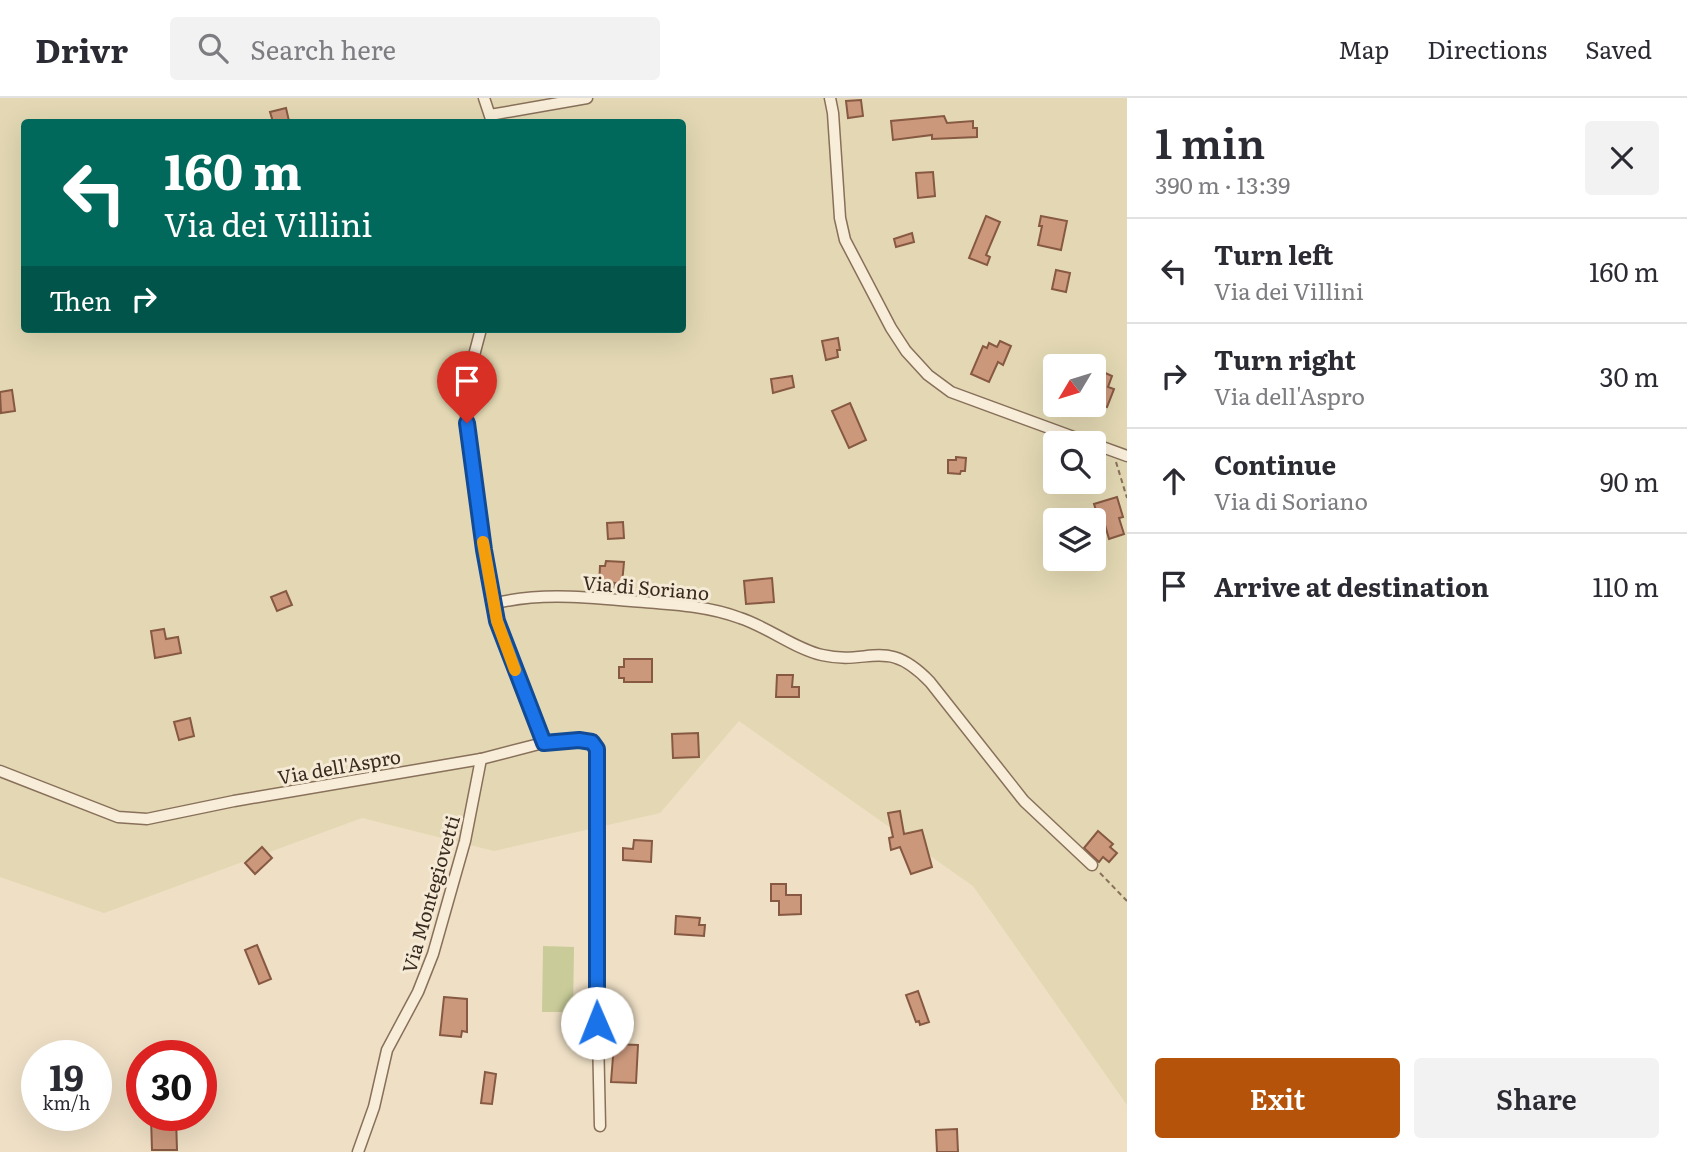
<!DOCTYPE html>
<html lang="en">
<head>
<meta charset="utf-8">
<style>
  body { margin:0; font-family:Literata,serif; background:#f2f2f3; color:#2b2b33; height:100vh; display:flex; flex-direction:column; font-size:26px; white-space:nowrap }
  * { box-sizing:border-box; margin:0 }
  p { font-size:23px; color:#7c7c81 }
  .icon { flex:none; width:38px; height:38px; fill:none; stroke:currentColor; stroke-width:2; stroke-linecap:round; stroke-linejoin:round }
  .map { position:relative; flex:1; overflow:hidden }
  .panel { display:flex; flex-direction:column; background:#fff; width:560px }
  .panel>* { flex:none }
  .hud { position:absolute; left:21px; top:21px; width:665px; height:214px; border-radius:7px; box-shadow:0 7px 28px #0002; background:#00695c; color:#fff; overflow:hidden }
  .needle { width:46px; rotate:232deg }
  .tools { position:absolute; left:1043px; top:256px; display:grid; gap:14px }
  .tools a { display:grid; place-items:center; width:63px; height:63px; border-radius:7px; background:#fff; box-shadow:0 7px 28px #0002; font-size:35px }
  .speed { position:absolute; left:21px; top:942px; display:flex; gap:14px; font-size:35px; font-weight:700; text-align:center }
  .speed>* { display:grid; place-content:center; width:91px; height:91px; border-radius:50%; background:#fff; box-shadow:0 7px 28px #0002; line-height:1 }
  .speed small { font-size:18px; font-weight:400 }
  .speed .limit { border:10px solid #d22; background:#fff; color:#111 }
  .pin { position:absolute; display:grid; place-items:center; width:60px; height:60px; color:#fff; margin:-72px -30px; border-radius:50% 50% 50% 0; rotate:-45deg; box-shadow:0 0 7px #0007 }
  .pin .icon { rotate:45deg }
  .me { position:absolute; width:77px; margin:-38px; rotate:359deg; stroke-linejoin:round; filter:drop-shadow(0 0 5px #0008) }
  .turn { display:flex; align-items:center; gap:24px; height:147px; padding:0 28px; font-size:32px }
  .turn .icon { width:91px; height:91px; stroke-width:2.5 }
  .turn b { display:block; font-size:49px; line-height:60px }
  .then { display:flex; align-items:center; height:66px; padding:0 28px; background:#0003; gap:14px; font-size:26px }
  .round { display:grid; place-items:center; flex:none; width:74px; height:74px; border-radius:7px; background:#f2f2f3 }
  .summary { display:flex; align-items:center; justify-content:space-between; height:119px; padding:0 28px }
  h1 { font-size:42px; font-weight:600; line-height:52px }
  .cta { display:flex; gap:14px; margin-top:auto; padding:14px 28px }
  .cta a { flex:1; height:80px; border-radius:7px; background:#b45309; color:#fff; font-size:28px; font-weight:600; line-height:80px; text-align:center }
  .cta a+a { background:#f2f2f3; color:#2b2b33 }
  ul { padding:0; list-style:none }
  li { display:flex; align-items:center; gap:21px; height:105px; padding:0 28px; border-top:2px solid #e1e1e2 }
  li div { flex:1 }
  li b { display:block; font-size:26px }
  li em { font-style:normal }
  header { display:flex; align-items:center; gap:42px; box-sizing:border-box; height:98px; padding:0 35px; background:#fff; border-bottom:2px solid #e1e1e2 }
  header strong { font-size:33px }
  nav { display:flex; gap:38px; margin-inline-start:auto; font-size:24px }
  .search { width:490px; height:63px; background:#f2f2f3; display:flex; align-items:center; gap:18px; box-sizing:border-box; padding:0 24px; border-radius:7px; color:#7c7c81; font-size:26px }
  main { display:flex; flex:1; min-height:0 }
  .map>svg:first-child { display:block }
  .farmland { fill:#e3d8b3; fill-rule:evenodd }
  .green { fill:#c9cc99 }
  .building { fill:#cb987c; stroke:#875942; stroke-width:2 }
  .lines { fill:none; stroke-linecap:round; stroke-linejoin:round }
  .street-casing { stroke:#88705b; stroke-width:13 }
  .path { stroke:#88705b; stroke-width:2; stroke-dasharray:5 3.5; stroke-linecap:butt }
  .street { stroke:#f8edd8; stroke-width:10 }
  .route-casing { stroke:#114b97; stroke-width:18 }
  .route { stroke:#1a73e8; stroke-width:12 }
  .slow { stroke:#f59e0b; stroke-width:12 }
  .labels { text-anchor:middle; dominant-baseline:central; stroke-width:6; stroke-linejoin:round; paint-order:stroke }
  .street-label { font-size:19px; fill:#392a1f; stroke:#f5ead5 }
</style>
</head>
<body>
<header>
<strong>Drivr</strong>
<div class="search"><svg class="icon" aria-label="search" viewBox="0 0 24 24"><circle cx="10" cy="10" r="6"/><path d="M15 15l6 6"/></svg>Search here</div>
<nav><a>Map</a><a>Directions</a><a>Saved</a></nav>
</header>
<main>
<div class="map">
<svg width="1127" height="1054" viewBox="0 0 1127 1054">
  <rect width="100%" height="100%" fill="#eedfc5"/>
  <path class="farmland" d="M0 0H1127V1007L973 788 739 623 660 715 494 753 362 720 104 815 0 779ZM24 24H682V231H24ZM1055 268H1094V306H1055ZM1055 345H1094V383H1055ZM1055 422H1094V460H1055Z"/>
  <polygon class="green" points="543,848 574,849 573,914 542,914"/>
  <g class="building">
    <polygon points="861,2 863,18 848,20 846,3"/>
    <polygon points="286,10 289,23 273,24 270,14"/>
    <polygon points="944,18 947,25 973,23 973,30 977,30 977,39 932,41 932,37 893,42 891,23"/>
    <polygon points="933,74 935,98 918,100 916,75"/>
    <polygon points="986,118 1000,124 986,157 990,159 987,167 969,160"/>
    <polygon points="1041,118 1067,123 1061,152 1038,147 1042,128 1039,128"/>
    <polygon points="912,135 914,144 896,149 894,141"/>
    <polygon points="1056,172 1070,175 1066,194 1052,191"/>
    <polygon points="838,240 840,252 837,252 838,259 826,262 822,243"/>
    <polygon points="1000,243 1011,248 1003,267 998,264 989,284 971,276 983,248 987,250 989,245 997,249"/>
    <polygon points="1101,273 1112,278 1108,289 1114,291 1107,309 1094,305"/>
    <polygon points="792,278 794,289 773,295 771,281"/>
    <polygon points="12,292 15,313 1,315 0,294"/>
    <polygon points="850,305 866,342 849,350 832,313"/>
    <polygon points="956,359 966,360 965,373 961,373 960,376 948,375 948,362 956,362"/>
    <polygon points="1117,399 1123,419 1119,420 1124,436 1109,441 1105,427 1101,428 1094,406"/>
    <polygon points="623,424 624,440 608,441 607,425"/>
    <polygon points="606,463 624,464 622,486 614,485 614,490 599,489 600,468 605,468"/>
    <polygon points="772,480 774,504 746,506 744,483"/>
    <polygon points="286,493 292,507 277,513 271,499"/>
    <polygon points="164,531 166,541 178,539 181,555 155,560 151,533"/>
    <polygon points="624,561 652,561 652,584 624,584 624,580 619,580 619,569 624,569"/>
    <polygon points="777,577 793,577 792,589 799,589 799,599 776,599"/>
    <polygon points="190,620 194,638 179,642 174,624"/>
    <polygon points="698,635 699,659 673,660 672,636"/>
    <polygon points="900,713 904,736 922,732 932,769 911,776 900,749 891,752 889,740 893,739 888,715"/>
    <polygon points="1098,733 1113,746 1110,749 1117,755 1109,764 1103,759 1099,764 1084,750"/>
    <polygon points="634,742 652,743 651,764 623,762 623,750 633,751"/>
    <polygon points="262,749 272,760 255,776 245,765"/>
    <polygon points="771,786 786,786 786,797 801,797 801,816 779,817 779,803 771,803"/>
    <polygon points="676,818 700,820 699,827 705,827 704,838 675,836"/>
    <polygon points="257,847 271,881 259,886 245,852"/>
    <polygon points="918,893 929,924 920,927 919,923 916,924 906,897"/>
    <polygon points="444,899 467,901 467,934 462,933 461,939 440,937"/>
    <polygon points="614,946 638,947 636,985 611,984"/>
    <polygon points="485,974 496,976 492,1006 481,1005"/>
    <polygon points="151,1020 176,1020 177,1052 152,1052"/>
    <polygon points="957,1031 958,1054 937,1054 936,1032"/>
  </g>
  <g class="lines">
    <defs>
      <g id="street">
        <polyline points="484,0 492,24"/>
        <polyline points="830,0 833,15 840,120 845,142 891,230 906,253 928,277 951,294 1090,345"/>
        <polyline points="490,17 587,0"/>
        <path d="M481 231 468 280 466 317 493 506C537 494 585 499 631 503 668 506 705 507 740 520 768 529 795 551 822 557 870 568 886 538 930 584L1024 703 1092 767"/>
        <polyline points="1094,346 1127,358"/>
        <polyline points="543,645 579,642 592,644 597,651 596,844 600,1028"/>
        <polyline points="0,673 118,719 147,721 234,703 481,661 543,645 501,537 493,506"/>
        <polyline points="358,1054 374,1009 387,952 418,894 433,856 465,743 481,661"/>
      </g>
    </defs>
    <use href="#street" class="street-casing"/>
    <g class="path">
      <polyline points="1116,364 1127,400"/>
      <polyline points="1100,775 1127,803"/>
    </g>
    <use href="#street" class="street"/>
  </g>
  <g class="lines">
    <defs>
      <polyline id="route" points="467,325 484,452 497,523 544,645 579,642 592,644 597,651 597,925"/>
    </defs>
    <use href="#route" class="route-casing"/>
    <use href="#route" class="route"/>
    <polyline class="slow" points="483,444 497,523 515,572"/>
  </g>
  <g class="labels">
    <g class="street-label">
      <text transform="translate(646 489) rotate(5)">Via di Soriano</text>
      <text transform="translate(339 668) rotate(-10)">Via dell'Aspro</text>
      <text transform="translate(430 796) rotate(-74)">Via Montegiovetti</text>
    </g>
  </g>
</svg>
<div class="tools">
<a><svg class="needle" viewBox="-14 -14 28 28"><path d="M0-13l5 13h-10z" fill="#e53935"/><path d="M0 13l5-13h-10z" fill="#7c7c81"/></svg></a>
<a><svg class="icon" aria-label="search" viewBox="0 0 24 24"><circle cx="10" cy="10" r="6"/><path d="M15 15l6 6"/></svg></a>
<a><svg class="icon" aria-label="layers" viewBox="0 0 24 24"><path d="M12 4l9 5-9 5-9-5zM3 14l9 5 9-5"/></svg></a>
</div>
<div class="speed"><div>19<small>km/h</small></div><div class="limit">30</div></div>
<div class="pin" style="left:467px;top:325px;background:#d93025"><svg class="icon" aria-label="arrive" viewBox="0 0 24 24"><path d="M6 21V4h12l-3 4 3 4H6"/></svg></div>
<svg class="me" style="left:597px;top:925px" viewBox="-20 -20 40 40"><circle r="19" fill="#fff"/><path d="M0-13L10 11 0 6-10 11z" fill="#1a73e8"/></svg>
<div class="hud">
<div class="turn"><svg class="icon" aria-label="left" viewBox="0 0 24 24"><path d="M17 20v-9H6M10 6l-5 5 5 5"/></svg><div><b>160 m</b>Via dei Villini</div></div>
<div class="then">Then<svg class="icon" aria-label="right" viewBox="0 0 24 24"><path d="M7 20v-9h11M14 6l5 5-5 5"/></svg></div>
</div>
</div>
<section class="panel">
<div class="summary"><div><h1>1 min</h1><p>390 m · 13:39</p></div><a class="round"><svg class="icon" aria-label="close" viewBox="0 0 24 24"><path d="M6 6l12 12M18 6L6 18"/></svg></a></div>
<ul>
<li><svg class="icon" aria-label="left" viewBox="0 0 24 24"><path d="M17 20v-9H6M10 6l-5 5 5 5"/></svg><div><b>Turn left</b><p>Via dei Villini</p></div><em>160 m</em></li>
<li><svg class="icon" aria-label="right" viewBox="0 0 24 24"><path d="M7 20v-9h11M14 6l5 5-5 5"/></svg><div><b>Turn right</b><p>Via dell'Aspro</p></div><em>30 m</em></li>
<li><svg class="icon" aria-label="ahead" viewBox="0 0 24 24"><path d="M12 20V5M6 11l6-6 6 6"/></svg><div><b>Continue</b><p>Via di Soriano</p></div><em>90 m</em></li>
<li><svg class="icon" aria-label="arrive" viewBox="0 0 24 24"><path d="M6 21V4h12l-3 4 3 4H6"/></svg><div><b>Arrive at destination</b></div><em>110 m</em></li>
</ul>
<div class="cta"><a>Exit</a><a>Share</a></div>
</section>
</main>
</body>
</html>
